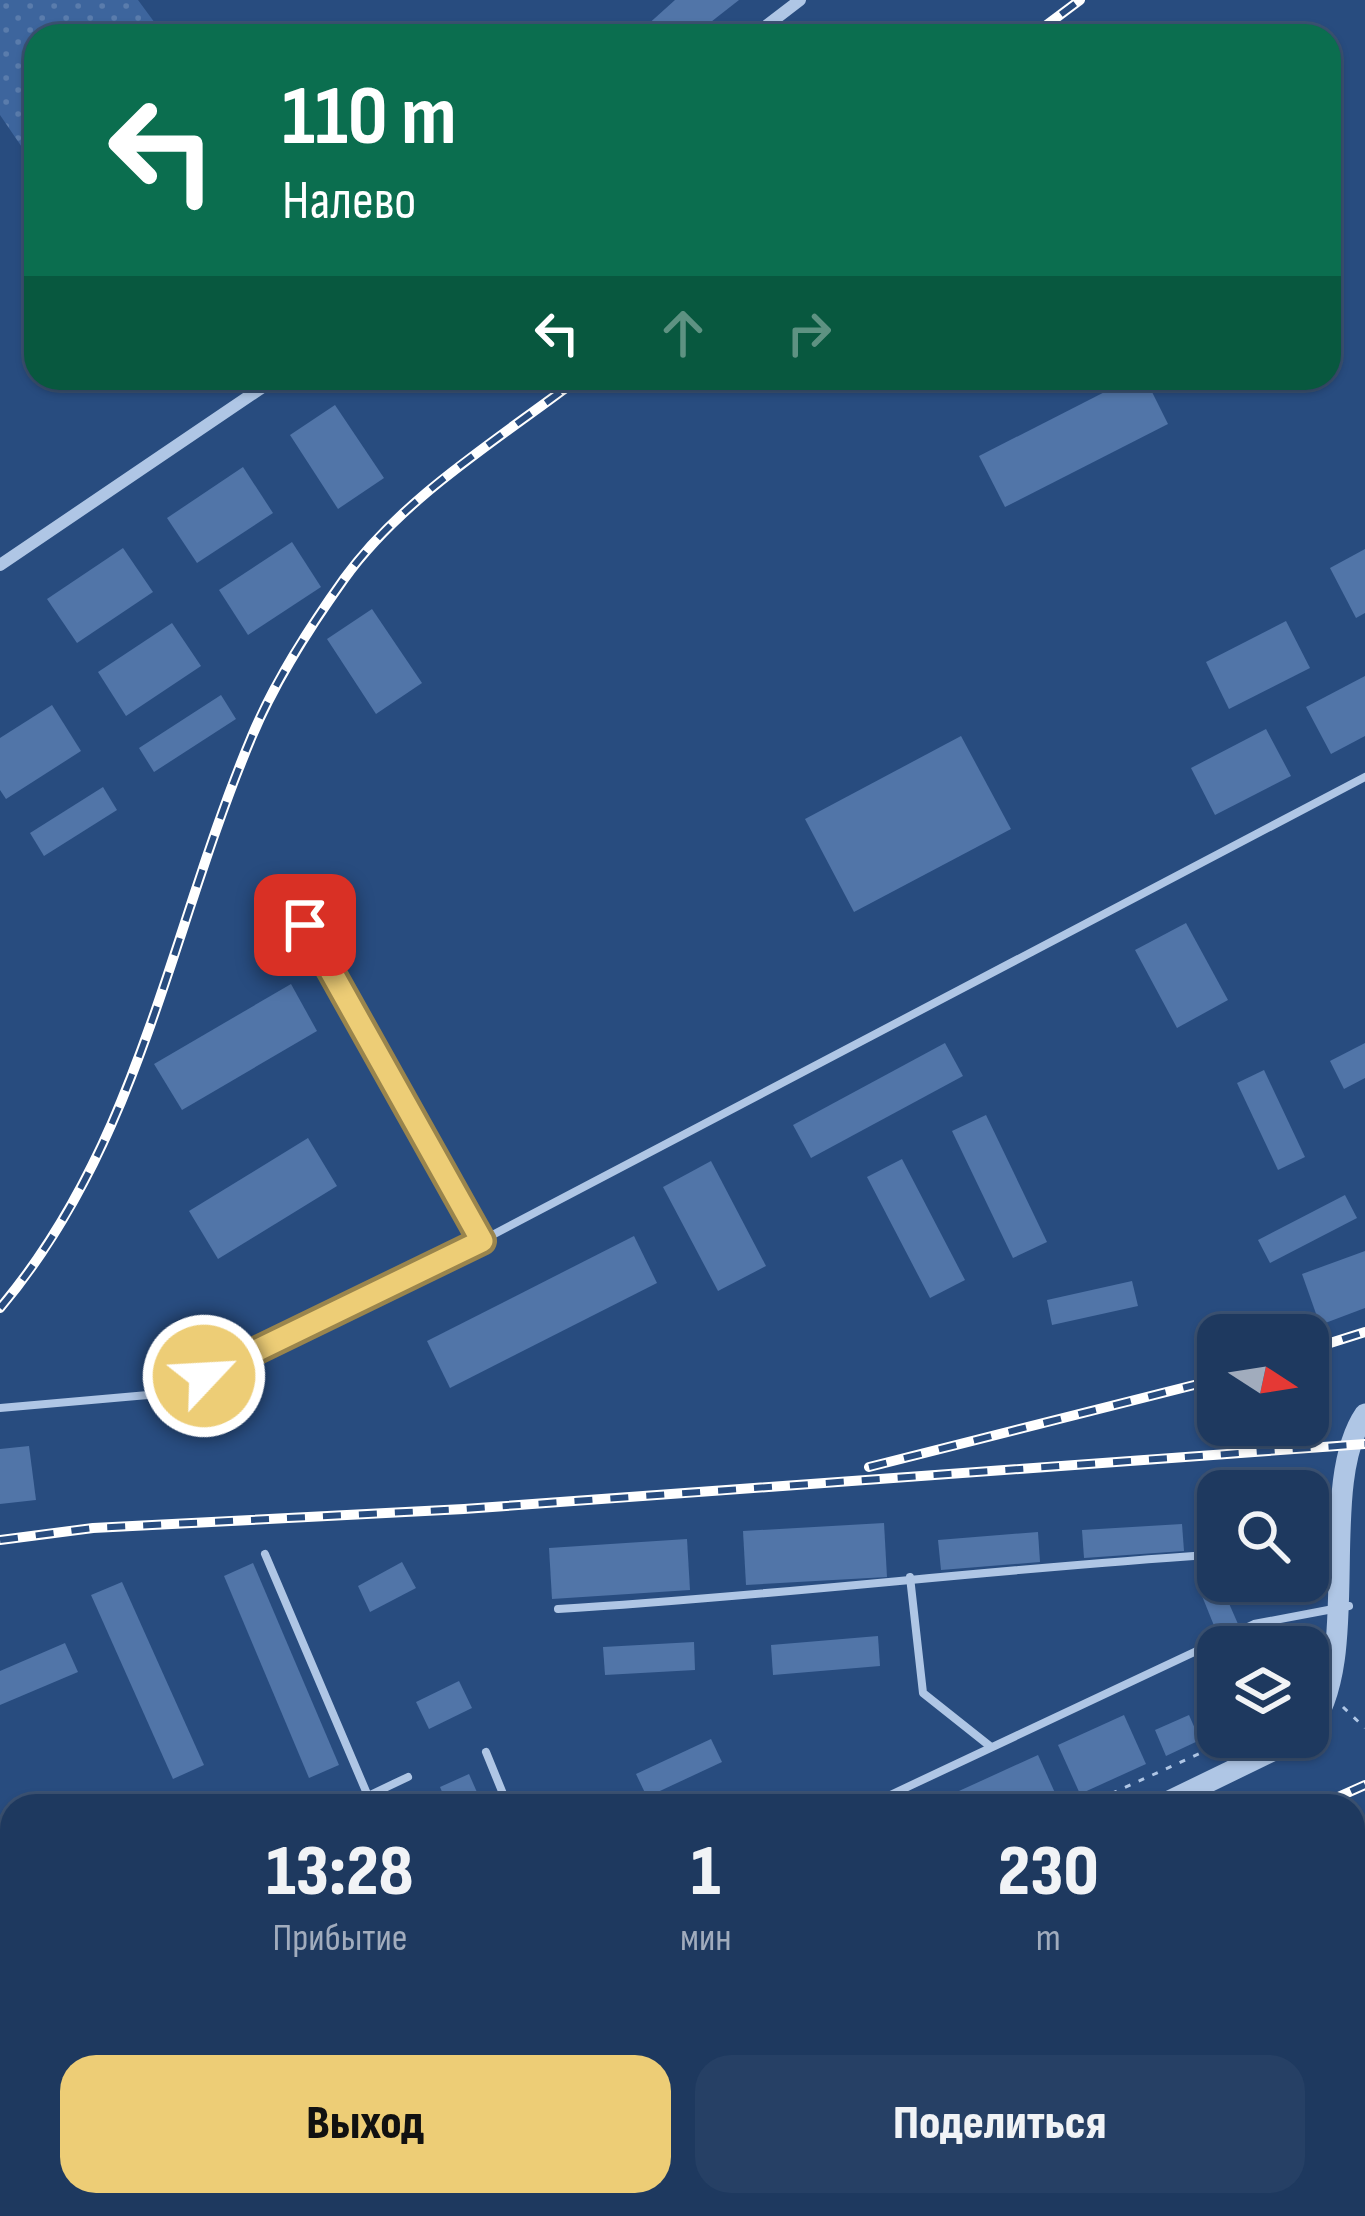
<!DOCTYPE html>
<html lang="ru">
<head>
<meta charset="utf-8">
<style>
  body { margin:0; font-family:"Sofia Sans Condensed",sans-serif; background:#264065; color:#f1f3f6; height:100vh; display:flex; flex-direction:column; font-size:45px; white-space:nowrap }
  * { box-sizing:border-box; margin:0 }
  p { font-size:39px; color:#a1acbd }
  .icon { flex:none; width:66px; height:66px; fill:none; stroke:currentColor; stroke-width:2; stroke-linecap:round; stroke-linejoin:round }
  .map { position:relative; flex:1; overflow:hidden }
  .panel { position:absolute; left:0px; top:1794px; width:1365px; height:423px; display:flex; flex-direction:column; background:#1e395f; border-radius:36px 36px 0 0; box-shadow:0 3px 9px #0004,0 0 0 3px #3c5374 }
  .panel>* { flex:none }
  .top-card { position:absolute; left:24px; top:24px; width:1317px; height:366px; border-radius:36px; box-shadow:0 3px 9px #0004,0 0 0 3px #3c5374; background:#0b6e4f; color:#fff; overflow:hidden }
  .needle { width:78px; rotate:102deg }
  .fabs { position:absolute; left:1197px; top:1314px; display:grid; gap:24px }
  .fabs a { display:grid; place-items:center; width:132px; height:132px; border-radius:24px; background:#1e395f; box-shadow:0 3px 9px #0004,0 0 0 3px #3c5374; font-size:60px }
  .pin { position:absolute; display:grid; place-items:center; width:102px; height:102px; color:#fff; margin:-51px; border-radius:24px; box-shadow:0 6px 18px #0006 }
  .me { position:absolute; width:132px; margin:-66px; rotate:65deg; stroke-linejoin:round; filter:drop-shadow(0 0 9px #0008) }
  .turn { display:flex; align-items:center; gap:42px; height:252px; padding:0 60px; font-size:54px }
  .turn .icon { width:156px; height:156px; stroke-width:2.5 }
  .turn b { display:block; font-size:84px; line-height:102px }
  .lanes { display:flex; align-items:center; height:114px; padding:0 60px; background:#0003; justify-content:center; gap:60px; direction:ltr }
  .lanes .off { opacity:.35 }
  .eta { display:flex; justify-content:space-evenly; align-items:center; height:204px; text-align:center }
  .eta b { font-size:72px; font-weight:800; line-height:84px }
  .action { display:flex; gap:24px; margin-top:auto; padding:24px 60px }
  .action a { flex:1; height:138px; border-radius:36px; background:#edcd76; color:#111; font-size:48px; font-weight:800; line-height:138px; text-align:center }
  .action a+a { background:#264065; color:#f1f3f6 }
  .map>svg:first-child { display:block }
  .grass { fill:url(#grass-dots) }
  .forest { fill:url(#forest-firs) }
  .building { fill:#5175a8 }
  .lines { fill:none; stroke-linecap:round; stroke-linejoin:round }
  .path { stroke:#afc6e5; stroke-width:3; stroke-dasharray:6 9; stroke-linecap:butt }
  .service { stroke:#afc6e5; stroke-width:8 }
  .minor { stroke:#afc6e5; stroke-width:12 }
  .tertiary { stroke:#afc6e5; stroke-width:21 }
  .rail-casing { stroke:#fff; stroke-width:10 }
  .rail { stroke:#284c7f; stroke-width:6; stroke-dasharray:18; stroke-linecap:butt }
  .route-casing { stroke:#9a854d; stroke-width:30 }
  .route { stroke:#edcd76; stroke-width:21 }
</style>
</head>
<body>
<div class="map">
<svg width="1365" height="2216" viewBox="0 0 1365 2216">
  <defs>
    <pattern id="grass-dots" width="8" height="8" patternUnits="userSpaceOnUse" patternTransform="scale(3)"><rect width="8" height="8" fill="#3d659d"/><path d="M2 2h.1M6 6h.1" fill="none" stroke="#5a7cac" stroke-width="1.8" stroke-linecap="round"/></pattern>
    <pattern id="forest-firs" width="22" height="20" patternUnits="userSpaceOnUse" patternTransform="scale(3)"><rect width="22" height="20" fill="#3d659d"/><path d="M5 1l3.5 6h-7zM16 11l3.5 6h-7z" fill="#5a7cac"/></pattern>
  </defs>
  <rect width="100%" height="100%" fill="#284c7f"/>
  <polygon class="grass" points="0,0 138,0 163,34 36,36 36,155 30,159 0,115"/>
  <polygon class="forest" points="1365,1958 1365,2216 1122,2216 1116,2205 1353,2205 1353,1964"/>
  <g class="building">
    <polygon points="675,0 739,0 693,36 635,36"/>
    <polygon points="1132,378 1145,378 1168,424 1005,507 979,456"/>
    <polygon points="335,405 384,478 338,509 290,435"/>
    <polygon points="243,467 273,513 197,563 167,518"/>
    <polygon points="292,542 321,587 248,635 219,590"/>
    <polygon points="123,548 153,592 77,643 47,599"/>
    <polygon points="1365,549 1365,613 1356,618 1330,568"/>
    <polygon points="372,609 422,683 376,714 327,639"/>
    <polygon points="1286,621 1310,668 1229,709 1206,662"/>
    <polygon points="172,623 201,666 126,716 98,672"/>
    <polygon points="1365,676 1365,736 1331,754 1306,707"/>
    <polygon points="221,695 236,719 154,772 139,748"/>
    <polygon points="52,705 81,751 6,799 0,790 0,738"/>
    <polygon points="1266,729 1291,776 1215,815 1191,768"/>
    <polygon points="961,736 1011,829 854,912 805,819"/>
    <polygon points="103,787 117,810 44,856 30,833"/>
    <polygon points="1186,923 1228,1000 1177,1028 1135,950"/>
    <polygon points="291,984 317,1031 182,1110 154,1064"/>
    <polygon points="945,1043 963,1076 811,1158 793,1125"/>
    <polygon points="1365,1043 1365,1078 1344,1089 1330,1061"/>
    <polygon points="1264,1070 1305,1157 1278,1170 1237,1083"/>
    <polygon points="986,1115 1047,1242 1013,1258 952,1131"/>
    <polygon points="308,1138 337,1186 218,1259 189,1211"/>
    <polygon points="902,1159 965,1280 930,1298 867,1177"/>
    <polygon points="711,1161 766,1266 718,1291 663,1187"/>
    <polygon points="1345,1195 1357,1218 1270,1263 1258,1240"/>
    <polygon points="634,1236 657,1283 450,1388 427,1341"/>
    <polygon points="1365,1251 1365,1308 1320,1325 1302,1274"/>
    <polygon points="1132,1281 1138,1306 1052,1325 1047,1300"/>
    <polygon points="29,1446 36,1500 0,1504 0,1449"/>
    <polygon points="884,1523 887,1577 746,1585 743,1531"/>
    <polygon points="1182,1524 1184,1551 1084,1558 1082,1530"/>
    <polygon points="1038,1532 1040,1562 941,1570 938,1540"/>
    <polygon points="687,1539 690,1590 552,1599 549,1548"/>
    <polygon points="402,1562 416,1588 370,1612 358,1586"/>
    <polygon points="253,1563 339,1765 309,1778 224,1576"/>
    <polygon points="122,1582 204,1765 173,1779 91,1595"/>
    <polygon points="1220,1583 1238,1624 1217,1633 1200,1591"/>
    <polygon points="878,1636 880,1666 773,1675 771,1645"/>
    <polygon points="694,1642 695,1670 605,1675 603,1647"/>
    <polygon points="65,1643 78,1672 0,1705 0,1671"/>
    <polygon points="459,1681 472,1708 429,1729 416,1702"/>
    <polygon points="1124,1715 1146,1764 1080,1794 1058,1745"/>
    <polygon points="1189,1715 1200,1740 1166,1756 1155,1730"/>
    <polygon points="711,1739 722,1762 647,1797 636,1774"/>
    <polygon points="1038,1755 1060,1804 926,1806"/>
    <polygon points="469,1774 483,1806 448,1806 440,1787"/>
    <polygon points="12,1889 12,1924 0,1929 0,1894"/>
    <polygon points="0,2053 12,2079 12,2157 0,2131"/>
    <polygon points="34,2205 75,2205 52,2216 39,2216"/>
  </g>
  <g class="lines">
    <g class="path">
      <polyline points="1343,1707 1365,1728"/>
      <polyline points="1084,1806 1236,1737"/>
      <polyline points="1353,1835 1365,1830"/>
      <polyline points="0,1963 12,1958"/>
      <polyline points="765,2205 772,2216"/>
      <polyline points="1094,2205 1112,2216"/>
      <polyline points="157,2213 174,2205"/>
      <polyline points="834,2216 841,2205"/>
    </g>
    <g class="service">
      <polyline points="305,925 481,1241"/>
      <polyline points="0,1408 148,1395 231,1364 481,1241 1365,777"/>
      <polyline points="265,1554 368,1796 360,1799 363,1806"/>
      <polyline points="910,1577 923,1693 991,1747"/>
      <path d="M558 1609C776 1596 992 1569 1209 1555"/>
      <polyline points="486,1752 508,1806"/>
      <polyline points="368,1796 408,1777"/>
      <polyline points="419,1799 422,1806"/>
      <polyline points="127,1806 145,1798"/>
      <polyline points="867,1806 1254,1624 1349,1606"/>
      <polyline points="0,1866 12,1860"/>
      <polyline points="0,2180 17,2216"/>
      <polyline points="119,2216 144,2205"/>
    </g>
    <g class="minor">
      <polyline points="753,36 800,0"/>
      <polyline points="0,565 276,378"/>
    </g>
    <g class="tertiary">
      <path d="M1308 1731C1365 1660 1315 1487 1365 1414"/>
      <polyline points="1159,1806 1301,1737"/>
      <polyline points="1353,1868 1365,1862"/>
      <polyline points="247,2216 271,2205"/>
      <polyline points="578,2216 603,2205"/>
    </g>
    <defs>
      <g id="rail">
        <polyline points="1032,36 1080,0"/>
        <path d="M0 1308C140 1142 170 930 252 736 275 681 309 628 344 579 403 497 499 439 579 378"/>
        <polyline points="1308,1350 1365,1332"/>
        <polyline points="869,1467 1218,1379"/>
        <polyline points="0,1540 93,1528 464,1509 1365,1444"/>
        <polyline points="1318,1806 1365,1785"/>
        <polyline points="408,2216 432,2205"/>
        <polyline points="448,2216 472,2205"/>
      </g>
    </defs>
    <use href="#rail" class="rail-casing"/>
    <use href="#rail" class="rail"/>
  </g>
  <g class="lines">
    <defs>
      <polyline id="route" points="204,1376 482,1241 305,925"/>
    </defs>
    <use href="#route" class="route-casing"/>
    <use href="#route" class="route"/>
  </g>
</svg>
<div class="fabs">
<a><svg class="needle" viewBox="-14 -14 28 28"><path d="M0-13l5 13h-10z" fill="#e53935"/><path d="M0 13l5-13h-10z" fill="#a1acbd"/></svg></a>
<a><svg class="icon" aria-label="search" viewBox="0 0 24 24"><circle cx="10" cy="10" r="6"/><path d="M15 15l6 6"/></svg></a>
<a><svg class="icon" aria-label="layers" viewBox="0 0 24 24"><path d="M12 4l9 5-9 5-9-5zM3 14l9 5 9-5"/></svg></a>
</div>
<div class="pin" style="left:305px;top:925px;background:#d93025"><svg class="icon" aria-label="arrive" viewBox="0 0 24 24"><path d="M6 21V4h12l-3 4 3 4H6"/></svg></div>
<svg class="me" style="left:204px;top:1376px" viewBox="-20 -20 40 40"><circle r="17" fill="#edcd76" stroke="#fff" stroke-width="3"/><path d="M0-11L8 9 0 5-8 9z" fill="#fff"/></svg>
<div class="top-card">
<div class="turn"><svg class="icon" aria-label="left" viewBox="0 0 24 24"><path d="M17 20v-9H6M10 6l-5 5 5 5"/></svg><div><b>110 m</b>Налево</div></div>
<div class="lanes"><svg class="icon" aria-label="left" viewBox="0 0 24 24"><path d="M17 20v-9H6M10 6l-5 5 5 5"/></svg><svg class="icon off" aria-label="ahead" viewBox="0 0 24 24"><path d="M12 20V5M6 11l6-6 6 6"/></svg><svg class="icon off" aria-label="right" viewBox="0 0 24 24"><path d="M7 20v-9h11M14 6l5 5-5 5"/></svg></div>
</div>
<section class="panel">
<div class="eta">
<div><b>13:28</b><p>Прибытие</p></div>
<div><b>1</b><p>мин</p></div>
<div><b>230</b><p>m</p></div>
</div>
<div class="action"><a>Выход</a><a>Поделиться</a></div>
</section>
</div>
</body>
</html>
